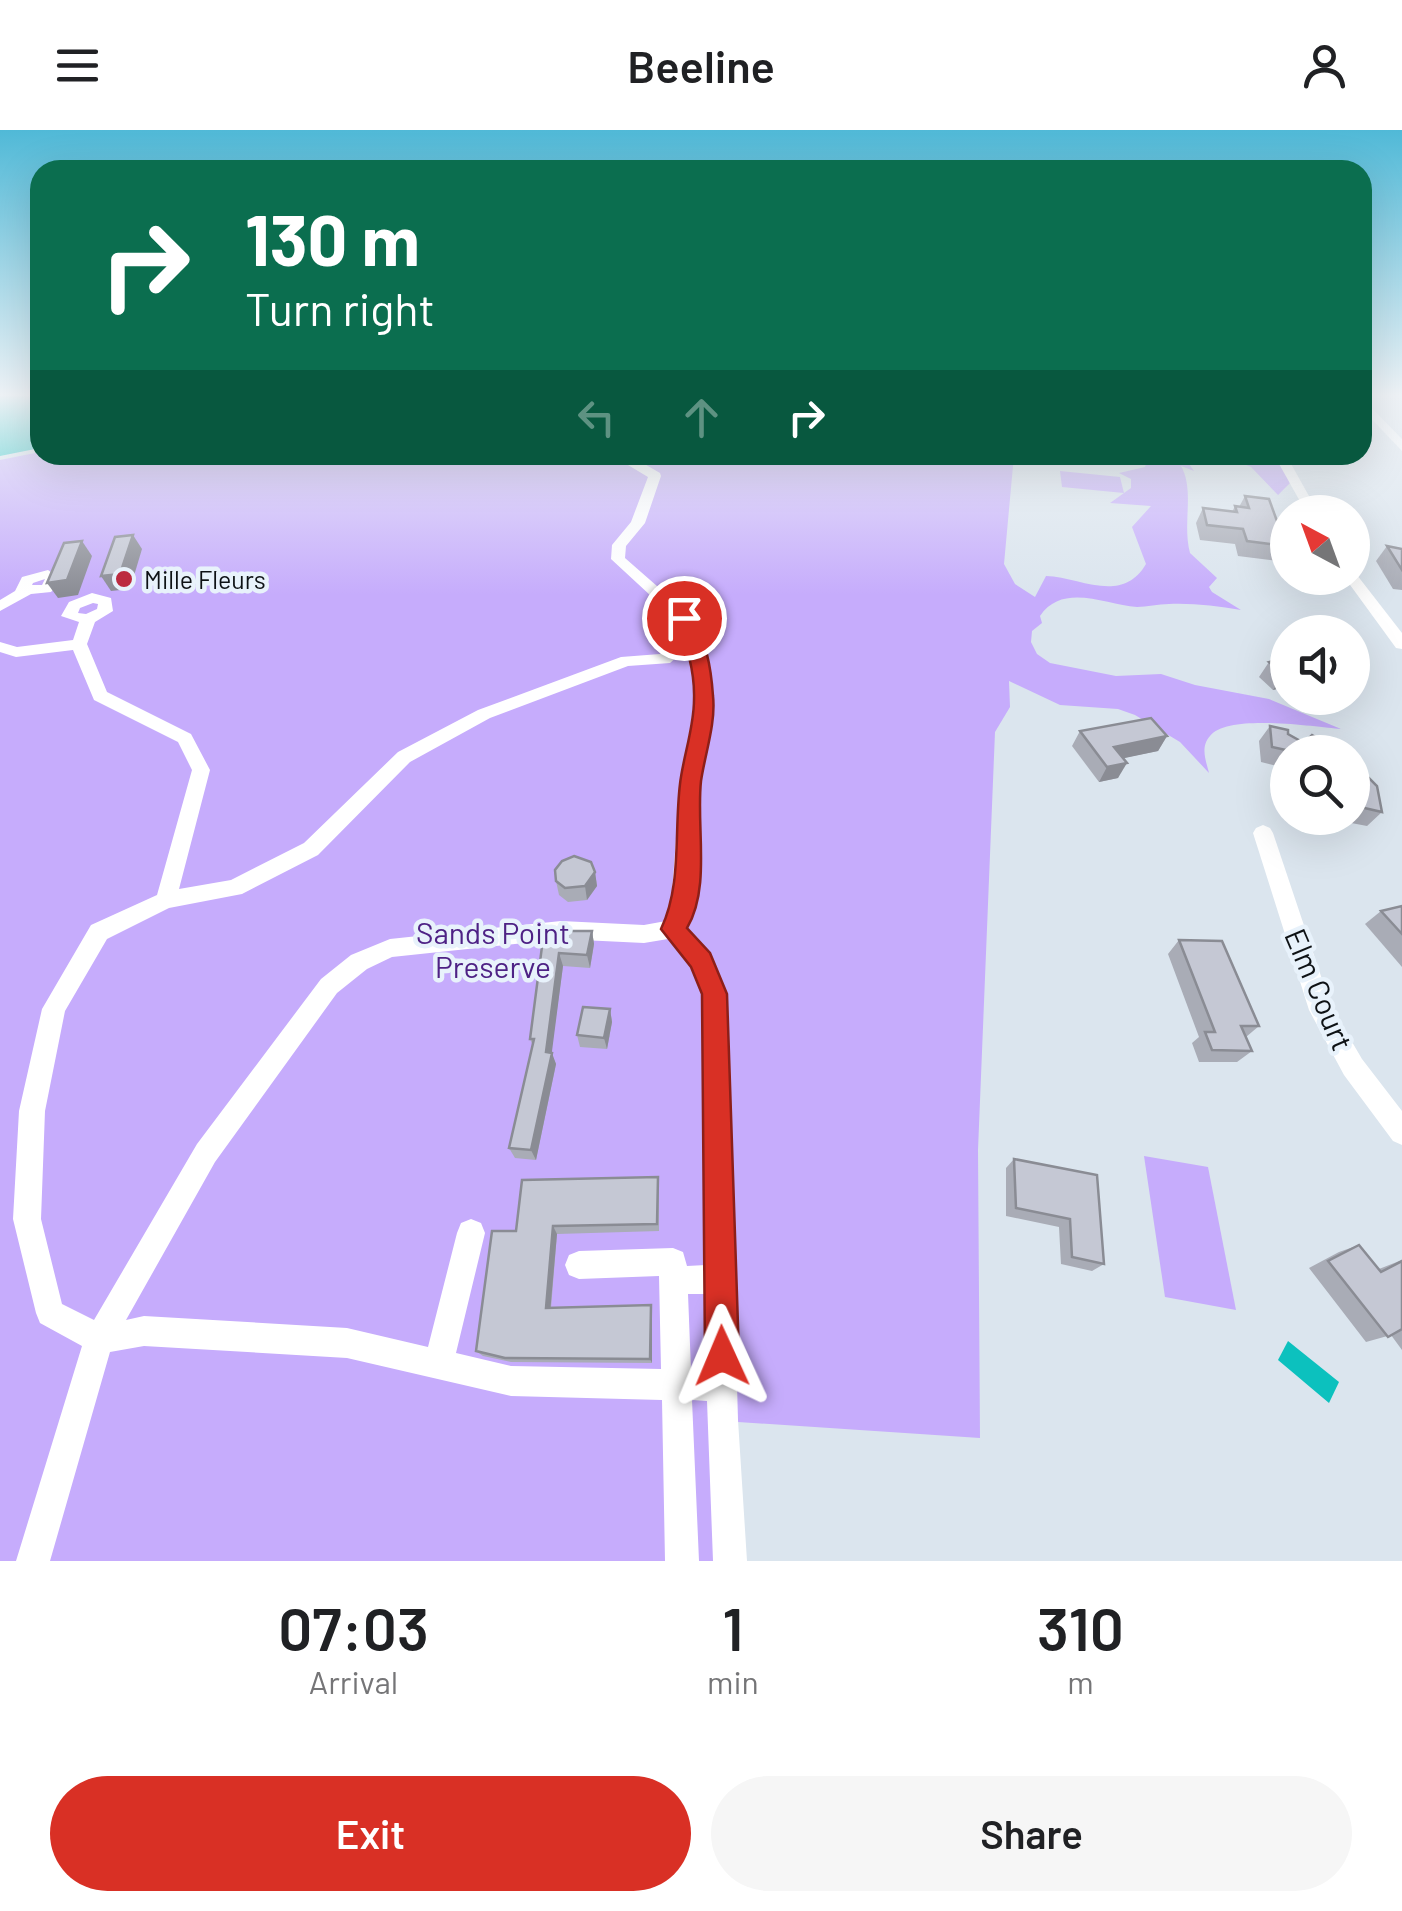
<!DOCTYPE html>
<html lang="en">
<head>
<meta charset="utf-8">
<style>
  body { margin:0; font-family:Barlow,sans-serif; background:#f6f6f6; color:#202124; height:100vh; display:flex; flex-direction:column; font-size:38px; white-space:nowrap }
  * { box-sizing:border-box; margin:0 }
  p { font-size:32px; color:#757577 }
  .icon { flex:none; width:55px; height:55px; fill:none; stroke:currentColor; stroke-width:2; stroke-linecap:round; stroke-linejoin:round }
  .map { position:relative; height:1431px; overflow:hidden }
  .panel { display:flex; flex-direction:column; background:#fff; flex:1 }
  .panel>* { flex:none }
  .hud { position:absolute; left:30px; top:30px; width:1342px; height:305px; border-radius:30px; box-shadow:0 10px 40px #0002; background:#0b6e4f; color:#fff; overflow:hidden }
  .needle { width:65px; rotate:319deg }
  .controls { position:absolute; left:1270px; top:365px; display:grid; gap:20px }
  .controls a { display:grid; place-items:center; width:100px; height:100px; border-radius:50%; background:#fff; box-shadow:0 10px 40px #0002; font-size:50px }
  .pin { position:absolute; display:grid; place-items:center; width:85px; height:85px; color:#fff; margin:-42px; border:5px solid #fff; border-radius:50%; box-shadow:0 2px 10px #0007 }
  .me { position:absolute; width:110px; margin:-55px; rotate:359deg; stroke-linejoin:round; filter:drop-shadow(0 0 8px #0008) }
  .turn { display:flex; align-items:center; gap:35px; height:210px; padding:0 50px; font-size:45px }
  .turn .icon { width:130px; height:130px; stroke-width:2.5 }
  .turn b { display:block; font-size:70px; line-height:85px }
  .lanes { display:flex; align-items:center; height:95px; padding:0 50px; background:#0003; justify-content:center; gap:50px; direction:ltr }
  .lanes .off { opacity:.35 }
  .eta { display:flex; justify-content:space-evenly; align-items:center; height:170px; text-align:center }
  .eta b { font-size:60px; font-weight:600; line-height:70px }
  .cta { display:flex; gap:20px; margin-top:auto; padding:20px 50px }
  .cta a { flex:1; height:115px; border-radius:60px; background:#d93025; color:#fff; font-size:40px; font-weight:600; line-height:115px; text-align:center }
  .cta a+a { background:#f6f6f6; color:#202124 }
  header { display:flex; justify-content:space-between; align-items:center; height:130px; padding:0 50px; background:#fff; font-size:45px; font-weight:600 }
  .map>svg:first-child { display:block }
  .green { fill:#c6acfc }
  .water { fill:#0cc1be }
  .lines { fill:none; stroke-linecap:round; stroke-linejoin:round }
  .minor { fill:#fff; fill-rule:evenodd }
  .wall { fill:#a9acb6 }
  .shaded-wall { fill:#8a8c94 }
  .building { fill:#c5c8d4; stroke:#8a8c94; stroke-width:2.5 }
  .route { fill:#d93025; stroke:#8d1f18; stroke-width:2.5 }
  .poi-dot { fill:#bc2b40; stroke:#e8f2fb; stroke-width:4 }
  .labels { text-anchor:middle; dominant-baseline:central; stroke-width:9; stroke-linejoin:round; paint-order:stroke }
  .far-poi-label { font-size:25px; fill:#0e1215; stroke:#e8f2fb; text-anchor:start }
  .park-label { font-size:30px; fill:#4e2285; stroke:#e8f2fb }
  .street-label { font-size:30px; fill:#0e1215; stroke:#e8f2fb }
</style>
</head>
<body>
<header><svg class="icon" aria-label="menu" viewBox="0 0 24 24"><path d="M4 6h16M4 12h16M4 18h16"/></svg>Beeline<svg class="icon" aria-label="person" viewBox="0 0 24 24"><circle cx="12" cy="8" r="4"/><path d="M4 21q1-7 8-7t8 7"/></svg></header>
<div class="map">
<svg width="1402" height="1431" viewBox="0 0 1402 1431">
  <rect width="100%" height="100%" fill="#dbe5ee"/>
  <g class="green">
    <path d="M40 322V325H1014L1004 434 1015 454 1035 467 1046 446C1080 447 1122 475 1146 434L1132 397 1151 376 1110 373 1131 358V349L1119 343 1145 337 1149 325H1198L1189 334 1194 341 1181 336C1195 361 1182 393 1190 423L1217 448 1209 457 1212 462 1241 480C1217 476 1193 473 1169 474 1158 474 1147 477 1137 477 1106 475 1063 452 1040 486L1042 493 1032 501 1031 512 1037 524 1050 533 1116 546 1161 544 1195 555 1269 569 1341 599C1314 597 1228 583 1210 606 1200 617 1206 631 1209 643L1180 612 1135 585 1118 579 1060 575 1009 551 1010 577 995 602 978 1020 980 1308 723 1291 730 1431H0V330Z"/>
    <polygon points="1223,325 1274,325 1291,352 1278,365 1251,337"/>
    <polygon points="1060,341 1120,347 1124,363 1062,357"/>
    <polygon points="1144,1026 1208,1037 1236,1180 1165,1167"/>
  </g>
  <g class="water">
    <polygon points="0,265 40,265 40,318 0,326"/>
    <polygon points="1288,1211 1339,1252 1329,1273 1278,1230"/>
  </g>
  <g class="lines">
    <g class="minor">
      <polygon points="1362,268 1402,309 1402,321 1362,279"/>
      <path d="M557 325H629L660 343 661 346 645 393 626 416 625 428 690 485 709 535 713 571 699 654 692 787 686 798 710 824 726 863 738 1290 747 1431H713L707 1271 692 1270 699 1431H665L662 1270 511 1266 347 1228 144 1216 110 1222 50 1431H16L82 1216 40 1193 36 1183 13 1089 19 981 42 879 91 795 157 765 192 640 178 612 94 570 73 520 16 527 0 522V512L17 517 73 510 79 492 61 486 69 472 92 463 111 468 113 481 95 492 87 514 107 562 191 604 210 640 179 759 231 750 304 713 398 622 478 580 621 527 660 524 674 512 680 498 677 490 611 429 612 415 631 392 648 347 623 332 563 329ZM93 473 98 474 97 479 86 484 78 483 80 478ZM687 518C704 566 685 610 680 659 676 701 674 743 670 785L666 791 644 795 561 791 390 809 351 825 321 849 197 1014 94 1190 62 1174 41 1089 45 981 65 881 107 809 169 778 242 764 318 725 410 632 490 588 628 536 670 533ZM561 809 644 813 668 809 693 837 704 863 706 1135 687 1136 683 1122 673 1118 579 1121 569 1125 565 1135 569 1145 579 1149 659 1146 661 1239 511 1236 456 1223 485 1103 481 1093 471 1089 461 1093 457 1103 428 1217 347 1198 144 1186 126 1190 215 1032 337 863 367 839 392 827ZM688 1164H706L707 1241 691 1240Z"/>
      <polygon points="1274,325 1286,325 1318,382 1306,382"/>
      <path d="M48 440 62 450 51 462 31 464 0 481V470L15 461 22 447ZM45 449 42 455H32L33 453Z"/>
      <polygon points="1352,444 1357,445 1402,503 1402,519 1396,518 1345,448 1352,448"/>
      <polygon points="1263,695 1270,698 1273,703 1331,876 1362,929 1402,981 1402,1015 1393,1011 1344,945 1309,880 1253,703 1256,698"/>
    </g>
  </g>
  <g class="wall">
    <polygon points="1245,366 1286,416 1277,431 1238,426 1235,414 1200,410 1196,393 1203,378 1232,382 1235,376 1239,377"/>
    <polygon points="1387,416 1402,419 1402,460 1393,459 1376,431"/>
    <polygon points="1288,522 1288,556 1273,560 1259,547 1269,532 1283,528"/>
    <polygon points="1319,568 1352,568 1347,573 1331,578"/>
    <polygon points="1270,596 1323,622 1288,622 1288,654 1277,648 1285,638 1261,632 1259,611"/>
    <polygon points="1080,601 1167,606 1158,621 1123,628 1118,648 1099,652 1072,616"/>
    <polygon points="1352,631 1382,682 1367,696 1346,692 1345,688 1352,688"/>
    <polygon points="595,742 597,756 587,770 568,772 559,765 556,751"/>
    <polygon points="1402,776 1402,837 1365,794 1381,781"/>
    <polygon points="544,801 592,801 594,814 590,838 563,836 551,923 556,934 536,1030 515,1028 509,1018 533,916 530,909"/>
    <polygon points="1179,810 1259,896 1246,907 1252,921 1237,932 1199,932 1192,913 1199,907 1168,824"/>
    <polygon points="610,879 612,892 607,919 580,917 577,905"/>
    <polygon points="1014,1029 1097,1045 1104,1134 1092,1141 1061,1134 1059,1097 1006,1086 1006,1038"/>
    <polygon points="659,1056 659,1101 557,1104 551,1178 652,1181 652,1233 511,1232 483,1226 476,1221 516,1101"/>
    <polygon points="1359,1115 1379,1139 1402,1130 1402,1220 1391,1205 1366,1212 1309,1138 1339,1122"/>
  </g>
  <g class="shaded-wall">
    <polygon points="133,405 142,419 130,459 111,461 101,446"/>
    <polygon points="82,411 92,426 78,465 58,468 47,453"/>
    <polygon points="1288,544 1288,556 1273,560 1284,545"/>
    <polygon points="1340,568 1352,568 1347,573 1331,578"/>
    <polygon points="1167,606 1158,621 1106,632 1114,617"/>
    <polygon points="1127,633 1118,648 1099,652 1107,637"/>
    <polygon points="595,742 597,756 587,770 585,756"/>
    <polygon points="592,801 594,814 590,838 587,825"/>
    <polygon points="559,823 563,836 551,929 552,923 556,934 536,1030 531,1020"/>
    <polygon points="610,879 612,892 607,919 604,908"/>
    <polygon points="553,1096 557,1104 550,1183 546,1178"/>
    <polygon points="651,1175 652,1181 652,1233 650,1229"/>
  </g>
  <g class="building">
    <polygon points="1245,366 1269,369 1286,416 1247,411 1243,399 1207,395 1203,378 1237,382 1235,376 1249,378"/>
    <polygon points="133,405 120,444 101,446 115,407"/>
    <polygon points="82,411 67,450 47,453 64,413"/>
    <polygon points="1387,416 1402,419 1402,440"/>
    <polygon points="1288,527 1288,544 1284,545 1269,532"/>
    <polygon points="1151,588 1167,606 1114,617 1127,633 1107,637 1080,601"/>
    <polygon points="1270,596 1288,600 1288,604 1304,613 1312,605 1329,615 1322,622 1295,622 1272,617"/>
    <polygon points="1352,631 1377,656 1382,682 1360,677 1354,654 1352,653"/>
    <polygon points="574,726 591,732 595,742 585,756 565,758 556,751 555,740 562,731"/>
    <polygon points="1402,776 1402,804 1381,781"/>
    <polygon points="544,801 592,801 587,825 559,823 546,922 552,923 531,1020 509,1018 534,909 530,909"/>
    <polygon points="1179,810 1222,811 1259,896 1241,896 1252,921 1212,920 1205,902 1215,902"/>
    <polygon points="583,877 610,879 604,908 577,905"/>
    <polygon points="1014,1029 1097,1045 1104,1134 1072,1127 1070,1089 1016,1078"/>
    <polygon points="658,1047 657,1094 553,1096 546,1178 651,1175 650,1229 505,1228 476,1221 492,1101 516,1101 522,1050"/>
    <polygon points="1359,1115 1381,1142 1402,1131 1402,1199 1388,1207 1328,1131"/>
  </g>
  <linearGradient id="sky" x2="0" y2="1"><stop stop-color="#50b9d7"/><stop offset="0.57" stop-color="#eff3f7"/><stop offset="1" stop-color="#eff3f7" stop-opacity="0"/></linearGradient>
  <rect width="1402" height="465" fill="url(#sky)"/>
  <path class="route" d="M684 482 690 484C706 510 711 536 713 566 716 593 705 624 701 651 696 696 711 758 687 798L710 823 727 864 739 1226 734 1238 722 1243 710 1238 705 1226 702 864 691 837 661 799C682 755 674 703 680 654 683 627 694 598 694 570 695 541 687 514 675 488Z"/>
  <circle class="poi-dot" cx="124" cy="449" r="10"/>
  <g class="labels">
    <g class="far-poi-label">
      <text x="144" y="449">Mille Fleurs</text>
    </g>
    <g class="park-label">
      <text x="493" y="802">Sands Point<tspan x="493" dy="34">Preserve</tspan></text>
    </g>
    <g class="street-label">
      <text transform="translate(1320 859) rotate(67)">Elm Court</text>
    </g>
  </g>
</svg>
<div class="controls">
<a><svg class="needle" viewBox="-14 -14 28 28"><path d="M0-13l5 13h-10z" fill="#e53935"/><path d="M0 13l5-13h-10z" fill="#757577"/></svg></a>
<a><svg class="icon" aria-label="sound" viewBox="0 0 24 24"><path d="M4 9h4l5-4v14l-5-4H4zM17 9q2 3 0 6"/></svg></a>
<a><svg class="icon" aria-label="search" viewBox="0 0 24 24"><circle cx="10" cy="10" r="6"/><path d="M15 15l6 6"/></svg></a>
</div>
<div class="pin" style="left:684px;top:488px;background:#d93025"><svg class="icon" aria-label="arrive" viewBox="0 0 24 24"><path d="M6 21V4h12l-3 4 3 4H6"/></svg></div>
<svg class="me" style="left:722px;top:1226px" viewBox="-20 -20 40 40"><path d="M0-17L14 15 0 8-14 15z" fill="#d93025" stroke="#fff" stroke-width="4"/></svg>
<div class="hud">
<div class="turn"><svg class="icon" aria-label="right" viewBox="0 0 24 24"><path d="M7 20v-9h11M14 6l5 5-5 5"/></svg><div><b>130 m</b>Turn right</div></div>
<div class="lanes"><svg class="icon off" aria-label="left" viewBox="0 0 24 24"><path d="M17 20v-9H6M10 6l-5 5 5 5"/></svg><svg class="icon off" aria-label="ahead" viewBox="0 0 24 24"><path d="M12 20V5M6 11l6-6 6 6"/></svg><svg class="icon" aria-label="right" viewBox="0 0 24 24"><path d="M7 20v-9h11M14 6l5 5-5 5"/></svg></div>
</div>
</div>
<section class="panel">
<div class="eta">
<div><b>07:03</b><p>Arrival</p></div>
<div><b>1</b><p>min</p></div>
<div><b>310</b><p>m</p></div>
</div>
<div class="cta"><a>Exit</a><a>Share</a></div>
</section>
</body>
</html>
